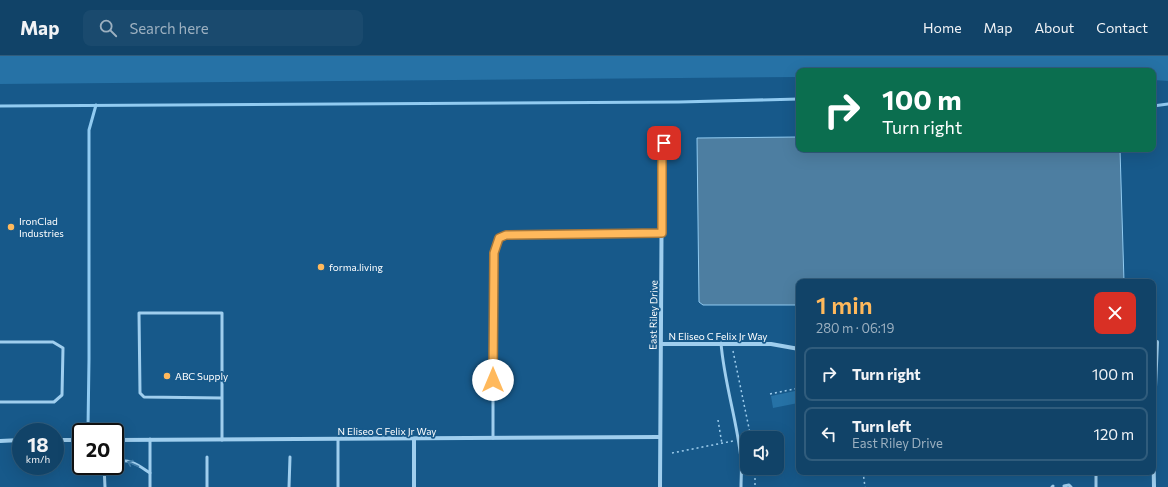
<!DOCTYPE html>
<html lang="en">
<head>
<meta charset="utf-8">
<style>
  body { margin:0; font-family:Commissioner,sans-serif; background:#1a4a6e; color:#f1f3f6; height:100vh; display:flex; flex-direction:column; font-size:15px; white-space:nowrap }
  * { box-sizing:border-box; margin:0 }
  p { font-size:13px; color:#9cb0c0 }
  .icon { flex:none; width:22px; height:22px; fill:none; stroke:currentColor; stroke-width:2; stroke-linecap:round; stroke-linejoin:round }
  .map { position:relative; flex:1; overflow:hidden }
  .details { position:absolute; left:796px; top:223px; width:360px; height:196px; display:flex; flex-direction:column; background:#114368; border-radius:8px; box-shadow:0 4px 16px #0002,0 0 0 1px #305c7c }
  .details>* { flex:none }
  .top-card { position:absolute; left:796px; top:12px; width:360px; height:84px; border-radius:8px; box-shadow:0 4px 16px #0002,0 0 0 1px #305c7c; background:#0b6e4f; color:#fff; overflow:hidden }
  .tools { position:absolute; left:740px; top:375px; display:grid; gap:8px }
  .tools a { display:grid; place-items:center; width:44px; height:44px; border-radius:8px; background:#114368; box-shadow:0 4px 16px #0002,0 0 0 1px #305c7c; font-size:20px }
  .speed { position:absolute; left:12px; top:367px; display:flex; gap:8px; font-size:20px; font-weight:700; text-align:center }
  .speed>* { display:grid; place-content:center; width:52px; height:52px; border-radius:50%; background:#114368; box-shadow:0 4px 16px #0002,0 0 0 1px #305c7c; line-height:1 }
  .speed small { font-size:10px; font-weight:400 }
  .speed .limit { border:2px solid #111; border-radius:6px; background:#fff; color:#111 }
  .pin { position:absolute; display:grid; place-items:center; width:34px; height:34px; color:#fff; margin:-17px; border-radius:8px; box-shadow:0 2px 6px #0006 }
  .me { position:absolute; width:44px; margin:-22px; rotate:0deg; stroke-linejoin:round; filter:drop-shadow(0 0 3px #0008) }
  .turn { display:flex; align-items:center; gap:14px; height:84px; padding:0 20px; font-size:18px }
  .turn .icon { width:52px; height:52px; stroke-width:2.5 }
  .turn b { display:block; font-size:28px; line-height:34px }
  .round { display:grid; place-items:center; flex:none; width:42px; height:42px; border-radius:8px; background:#1a4a6e }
  .summary { display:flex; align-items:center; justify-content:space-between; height:68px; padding:0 20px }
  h1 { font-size:24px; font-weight:600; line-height:30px; color:#ffb95c }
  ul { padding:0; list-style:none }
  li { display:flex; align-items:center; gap:12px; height:54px; margin:0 8px 6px; padding:0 12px; border:2px solid #305c7c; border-radius:8px }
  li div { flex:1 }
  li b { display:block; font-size:15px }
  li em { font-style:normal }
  header { display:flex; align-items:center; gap:24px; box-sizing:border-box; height:56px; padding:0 20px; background:#114368; border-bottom:1px solid #305c7c }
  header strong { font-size:19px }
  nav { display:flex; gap:22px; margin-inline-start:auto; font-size:14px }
  .search { width:280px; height:36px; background:#1a4a6e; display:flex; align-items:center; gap:10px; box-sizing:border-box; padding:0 14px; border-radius:8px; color:#9cb0c0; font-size:15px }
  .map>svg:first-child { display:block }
  .green { fill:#2672a6 }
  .water { fill:#4d7ea1; stroke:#91cbf1 }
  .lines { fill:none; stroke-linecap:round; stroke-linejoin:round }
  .stream { stroke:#91cbf1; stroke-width:3 }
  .path { stroke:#9fceee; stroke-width:1.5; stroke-dasharray:2 3; stroke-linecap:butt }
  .lane { stroke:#9fceee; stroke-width:3 }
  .street { stroke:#9fceee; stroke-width:4 }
  .oneway { stroke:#407ca8 }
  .route-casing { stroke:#a6783c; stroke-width:10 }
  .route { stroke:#ffb95c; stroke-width:7 }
  .poi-dot { fill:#ffb95c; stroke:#17598a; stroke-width:1.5 }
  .labels { text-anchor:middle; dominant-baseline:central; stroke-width:3.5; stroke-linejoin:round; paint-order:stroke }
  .poi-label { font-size:10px; fill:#fff; stroke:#17598a; text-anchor:start }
  .street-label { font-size:10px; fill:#fff; stroke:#17598a }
</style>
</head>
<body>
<header>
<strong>Map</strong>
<div class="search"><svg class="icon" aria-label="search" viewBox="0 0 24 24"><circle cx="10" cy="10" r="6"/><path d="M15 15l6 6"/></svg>Search here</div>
<nav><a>Home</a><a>Map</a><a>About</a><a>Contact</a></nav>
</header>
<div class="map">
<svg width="1168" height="431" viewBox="0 0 1168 431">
  <rect width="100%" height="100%" fill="#17598a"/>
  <g class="green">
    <polygon points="0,0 1168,0 1168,25 1153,24 1153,15 799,15 799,21 0,28"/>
    <polygon points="795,335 798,347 773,352 771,340"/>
  </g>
  <polygon class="water" points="799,81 799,93 1120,93 1124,226 799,226 799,249 703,249 699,246 697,82"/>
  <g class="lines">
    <g class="stream">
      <polyline points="0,50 679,46 799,43"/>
      <polyline points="1153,50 1168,48"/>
      <polyline points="88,372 89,303 89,74 96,49"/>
    </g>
    <g class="path">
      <polyline points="733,295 751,382"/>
      <polyline points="797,301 797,315 799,326"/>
      <polyline points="770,338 799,332"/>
      <polyline points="718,364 722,388"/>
      <polyline points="672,397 733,385"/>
      <polyline points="755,412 755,431"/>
      <polyline points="863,416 865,431"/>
    </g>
    <g class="lane">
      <polyline points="0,286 53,286 63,292 62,339 54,346 0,346"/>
      <path d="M721 287C724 326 737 364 741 403 742 412 741 422 741 431"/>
      <polyline points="222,342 144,341 140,337 139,257 222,257 222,384"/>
      <polyline points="493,382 493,197 499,182 506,179 662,177"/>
      <polyline points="150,383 150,431"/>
      <path d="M115 406C130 402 138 409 150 417"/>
      <polyline points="104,410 105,431"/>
      <polyline points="1096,416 1096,431"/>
      <polyline points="1064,430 1069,429 1071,431"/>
      <polyline points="207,431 207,401"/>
      <polyline points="289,431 290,401"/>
      <polyline points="338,431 338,383"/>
      <polyline points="1052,431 1053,430"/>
    </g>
    <g class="street">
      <polyline points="1153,286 1157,286 1153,376 1154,431"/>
      <polyline points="661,288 771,288 799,293"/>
      <polyline points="55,384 81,384"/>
      <polyline points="115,384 659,381"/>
      <polyline points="0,385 21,384"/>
      <polyline points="414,431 414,383"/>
      <polyline points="660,431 662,97 664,87"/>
    </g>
  </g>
  <defs><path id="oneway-shaft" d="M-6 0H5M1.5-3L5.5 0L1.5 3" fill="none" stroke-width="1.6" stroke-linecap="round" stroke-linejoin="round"/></defs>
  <use class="oneway" href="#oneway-shaft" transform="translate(133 408) rotate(-156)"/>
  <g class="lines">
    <defs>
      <polyline id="route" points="493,324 494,197 499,182 506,179 662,177 662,97 664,87"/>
    </defs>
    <use href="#route" class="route-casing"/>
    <use href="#route" class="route"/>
  </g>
  <g class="poi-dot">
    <circle cx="11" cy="171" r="4"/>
    <circle cx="321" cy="211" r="4"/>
    <circle cx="167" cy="320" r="4"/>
  </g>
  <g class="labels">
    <g class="poi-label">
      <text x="19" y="165">IronClad<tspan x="19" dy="12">Industries</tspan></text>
      <text x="329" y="211">forma.living</text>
      <text x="175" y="320">ABC Supply</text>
    </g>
    <g class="street-label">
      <text transform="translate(653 259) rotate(-89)">East Riley Drive</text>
      <text x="718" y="280">N Eliseo C Felix Jr Way</text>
      <text x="387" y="375">N Eliseo C Felix Jr Way</text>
    </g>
  </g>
</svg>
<div class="tools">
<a><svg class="icon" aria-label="sound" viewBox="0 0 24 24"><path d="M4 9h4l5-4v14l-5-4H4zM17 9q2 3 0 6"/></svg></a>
</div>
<div class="speed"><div>18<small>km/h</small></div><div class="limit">20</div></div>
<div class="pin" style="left:664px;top:87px;background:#d93025"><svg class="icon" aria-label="arrive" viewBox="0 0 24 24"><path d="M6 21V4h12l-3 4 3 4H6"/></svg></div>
<svg class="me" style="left:493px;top:324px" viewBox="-20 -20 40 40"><circle r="19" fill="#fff"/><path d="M0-13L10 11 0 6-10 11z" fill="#ffb95c"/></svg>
<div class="top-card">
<div class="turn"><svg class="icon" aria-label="right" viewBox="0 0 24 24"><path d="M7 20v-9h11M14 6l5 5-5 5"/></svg><div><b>100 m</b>Turn right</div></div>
</div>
<section class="details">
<div class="summary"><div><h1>1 min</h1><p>280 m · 06:19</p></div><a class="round" style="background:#d93025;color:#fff"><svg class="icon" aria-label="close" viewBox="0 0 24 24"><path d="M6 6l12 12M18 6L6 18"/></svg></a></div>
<ul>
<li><svg class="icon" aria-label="right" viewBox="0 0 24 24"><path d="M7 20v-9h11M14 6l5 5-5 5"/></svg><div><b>Turn right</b></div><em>100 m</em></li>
<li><svg class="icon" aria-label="left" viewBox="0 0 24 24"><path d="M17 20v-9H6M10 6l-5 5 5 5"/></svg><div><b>Turn left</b><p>East Riley Drive</p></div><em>120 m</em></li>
</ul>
</section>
</div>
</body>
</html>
